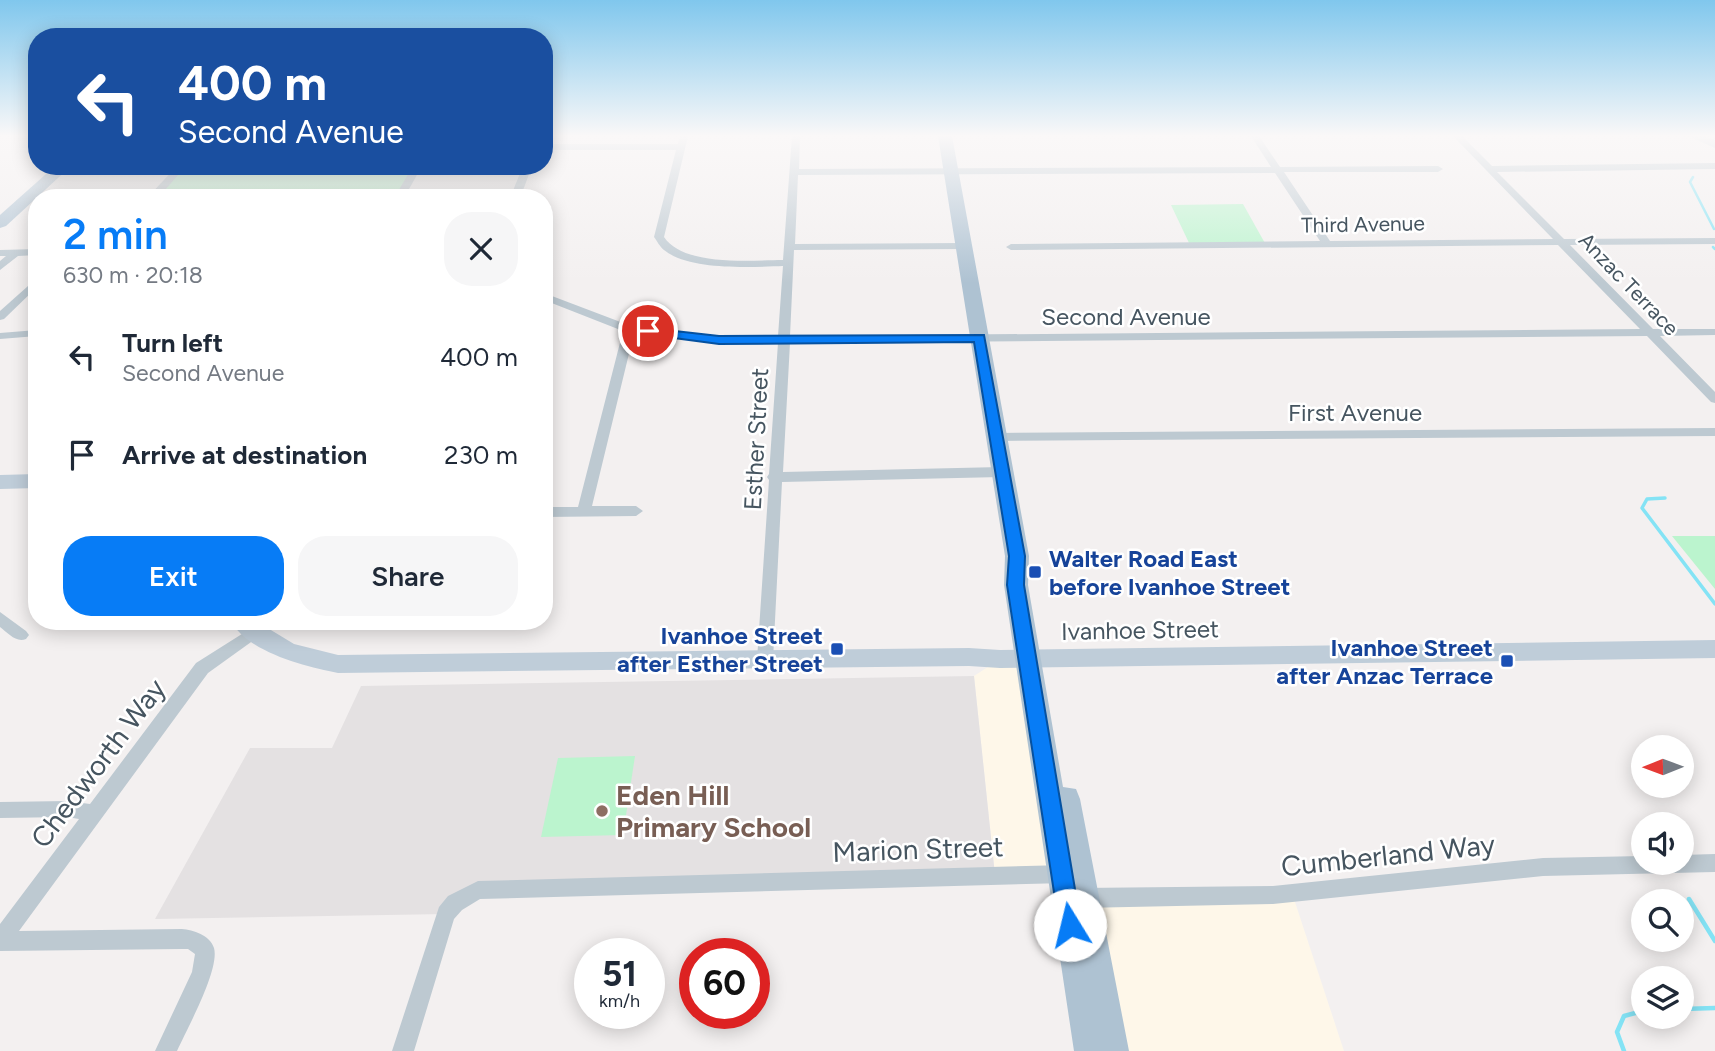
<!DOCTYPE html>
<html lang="en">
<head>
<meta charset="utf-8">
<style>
  body { margin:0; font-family:Figtree,sans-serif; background:#f6f6f7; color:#1f2937; height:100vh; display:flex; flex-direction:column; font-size:26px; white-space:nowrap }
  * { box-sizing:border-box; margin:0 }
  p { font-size:23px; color:#747a83 }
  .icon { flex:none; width:38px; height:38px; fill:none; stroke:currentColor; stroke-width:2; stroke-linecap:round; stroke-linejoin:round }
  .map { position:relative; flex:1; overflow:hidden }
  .details { position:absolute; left:28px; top:189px; width:525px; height:441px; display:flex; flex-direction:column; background:#fff; border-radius:28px; box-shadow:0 4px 18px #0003 }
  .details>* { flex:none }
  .hud { position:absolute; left:28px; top:28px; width:525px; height:147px; border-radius:28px; box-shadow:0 4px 18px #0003; background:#1a4fa0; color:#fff; overflow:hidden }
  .needle { width:46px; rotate:269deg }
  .buttons { position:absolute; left:1631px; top:735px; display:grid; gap:14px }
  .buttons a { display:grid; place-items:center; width:63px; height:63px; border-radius:50%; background:#fff; box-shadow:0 4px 18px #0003; font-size:35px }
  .speed { position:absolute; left:574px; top:938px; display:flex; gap:14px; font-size:35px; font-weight:700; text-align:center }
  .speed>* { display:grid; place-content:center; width:91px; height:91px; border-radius:50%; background:#fff; box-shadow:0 4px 18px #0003; line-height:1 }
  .speed small { font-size:18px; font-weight:400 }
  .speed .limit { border:10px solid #d22; background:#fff; color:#111 }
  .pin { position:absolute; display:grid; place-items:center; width:60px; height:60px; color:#fff; margin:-30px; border:4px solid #fff; border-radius:50%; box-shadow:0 2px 7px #0007 }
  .me { position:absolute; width:77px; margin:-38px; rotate:351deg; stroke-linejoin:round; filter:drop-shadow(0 0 5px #0008) }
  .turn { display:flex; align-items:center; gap:24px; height:147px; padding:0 35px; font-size:32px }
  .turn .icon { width:91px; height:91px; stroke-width:2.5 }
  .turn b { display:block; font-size:49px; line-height:60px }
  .round { display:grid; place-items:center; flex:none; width:74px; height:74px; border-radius:28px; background:#f6f6f7 }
  .head { display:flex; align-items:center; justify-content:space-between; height:119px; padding:0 35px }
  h1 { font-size:42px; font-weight:600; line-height:52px; color:#077cf6 }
  .primary-button { display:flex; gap:14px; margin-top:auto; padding:14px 35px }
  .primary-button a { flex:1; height:80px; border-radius:28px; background:#077cf6; color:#fff; font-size:28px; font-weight:600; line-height:80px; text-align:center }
  .primary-button a+a { background:#f6f6f7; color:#1f2937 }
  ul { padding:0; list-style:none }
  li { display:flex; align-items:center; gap:21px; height:98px; padding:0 35px }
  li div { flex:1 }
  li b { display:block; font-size:26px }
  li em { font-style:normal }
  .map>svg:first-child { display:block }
  .commercial { fill:#fef7e9 }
  .education { fill:#e4e1e2 }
  .green { fill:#bbf4ce }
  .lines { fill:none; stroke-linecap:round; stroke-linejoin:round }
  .stream-far2 { stroke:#84e3f5; stroke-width:2.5 }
  .stream-far1 { stroke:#84e3f5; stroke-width:3.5 }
  .stream { stroke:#84e3f5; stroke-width:4.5 }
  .street { fill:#bdc9d1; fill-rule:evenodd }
  .secondary { fill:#bfcdd9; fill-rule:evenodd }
  .primary { fill:#aec2d2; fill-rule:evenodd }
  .route { fill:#077cf6; stroke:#0551a0; stroke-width:2 }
  .transit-dot { fill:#1a4fb4; stroke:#fff; stroke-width:2.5 }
  .education-dot { fill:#8d6e63; stroke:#fff; stroke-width:2.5 }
  .labels { text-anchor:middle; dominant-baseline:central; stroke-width:5; stroke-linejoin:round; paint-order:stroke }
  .far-street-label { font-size:21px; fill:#465560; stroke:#fff }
  .street-label { font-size:24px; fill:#465560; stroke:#fff }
  .transit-label { font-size:24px; font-weight:bold; fill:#164399; stroke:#fff; text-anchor:end }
  .near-street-label { font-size:28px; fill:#465560; stroke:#fff }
  .near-education-label { font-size:28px; font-weight:bold; fill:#785e54; stroke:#fff; text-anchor:start }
</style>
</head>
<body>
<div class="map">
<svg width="1715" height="1051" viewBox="0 0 1715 1051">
  <rect width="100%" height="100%" fill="#f3f0f0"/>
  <g class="commercial">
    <polygon points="1028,658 1062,874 995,875 974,676 1000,659"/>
    <polygon points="1292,893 1344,1051 1112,1051 1083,898"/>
  </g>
  <polygon class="education" points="974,676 995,875 491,889 446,914 155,919 250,748 332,748 361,686"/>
  <g class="green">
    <polygon points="182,166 418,166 399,198 152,198"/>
    <polygon points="1243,204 1266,245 1190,245 1171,205"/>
    <polygon points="1672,536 1715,536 1715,589"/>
    <polygon points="635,756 623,835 541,837 558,758"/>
  </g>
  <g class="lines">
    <g class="stream-far2">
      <polyline points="1693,177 1690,182 1714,229"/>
      <polyline points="1713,247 1715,249"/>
    </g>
    <polyline class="stream-far1" points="1665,498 1647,499 1642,508 1715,604"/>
    <g class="stream">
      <polyline points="1689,899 1715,941"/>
      <polyline points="1682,1009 1715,1008"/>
      <polyline points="1624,1051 1617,1032 1624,1016 1643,1011"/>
    </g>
    <g class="street">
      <path d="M680 136H688L664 237C684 267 751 260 783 260L792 136H800L799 169 1271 167 1251 136H1259L1280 167 1438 166 1443 169 1438 172H1284L1330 241 1553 239 1453 136H1462L1492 166 1715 163V169L1497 172 1564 239 1715 238V244L1570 245 1653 329H1715V335L1660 336 1715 392V403L1711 402 1647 336 790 343 783 472 1001 467 1008 472 1001 477 782 482 773 660 771 665 765 667 759 665 757 660 769 480 767 477 769 474 778 343 719 344 634 333 592 506H636L643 511 636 516 544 517V507H578L623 331 544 300V293L631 326 719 336H778L783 266C751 267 690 271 664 250 660 247 657 241 654 237L676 150H544V144H678ZM1275 173 1320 241 1011 244 1006 247 1011 250 1558 245 1640 329 790 336 794 250 964 249 969 246 964 243 795 244 798 175Z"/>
      <polygon points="177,166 186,166 158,198 147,198"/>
      <polygon points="413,166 422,166 404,198 394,198"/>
      <polygon points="523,166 532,166 522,193 526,198 516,198 512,193"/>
      <polygon points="544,204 552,209 549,220 544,223"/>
      <polygon points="37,249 37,255 18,256 0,270 0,261 6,256 0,256 0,250"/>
      <polygon points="37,278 37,287 4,319 0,320 0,311"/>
      <polygon points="37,330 37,336 0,339 0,333"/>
      <polygon points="1715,428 1715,436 995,441 989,437 995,433"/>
      <path d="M0 612 26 631 29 635 26 639C16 643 8 633 0 627Z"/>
      <path d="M253 627 258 629 261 633 258 637 208 673 19 931 182 929C193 930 210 935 214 948 220 969 187 1029 177 1051H155L192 972 195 954 188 949H182L0 951V924L79 819 67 817 0 818V802L67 801 90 804 196 663Z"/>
      <polygon points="1715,854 1715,872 1543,876 1273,904 1081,908 1074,905 1071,898 1074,891 1081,888 1273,886 1543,858 1643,856 1643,863 1682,863 1682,855"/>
      <polygon points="1066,865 1073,867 1075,874 1073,881 1066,883 480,899 462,910 454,919 414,1051 392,1051 439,907 448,896 478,881"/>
    </g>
    <g class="secondary">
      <polygon points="1688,136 1704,136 1715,140 1715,148"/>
      <polygon points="37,474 37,488 0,489 0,475"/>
      <path d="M231 621H256L294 644 338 655 969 648 1000 650 1715 640V658L1000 668 969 666 338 673C306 667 247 652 231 621Z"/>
    </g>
    <g class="primary">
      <polygon points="938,136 952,136 1029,556 1028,585 1063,787 1076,789 1080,799 1129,1051 1074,1051 1004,585 1005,556"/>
      <polygon points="55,166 71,166 6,226 0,228 0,215"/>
    </g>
  </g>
  <linearGradient id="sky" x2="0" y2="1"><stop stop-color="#80c7ed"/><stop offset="0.48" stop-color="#faf8f8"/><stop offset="1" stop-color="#faf8f8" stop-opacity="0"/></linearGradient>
  <rect width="1715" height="283" fill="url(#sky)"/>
  <polygon class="route" points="648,328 719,336 984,335 1025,556 1024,585 1081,925 1078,933 1070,936 1062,933 1059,925 1007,585 1009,556 974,342 719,344 644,334 642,331"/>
  <g class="transit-dot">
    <rect x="1028" y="565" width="14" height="14" rx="3.5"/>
    <rect x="830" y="642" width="14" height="14" rx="3.5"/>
    <rect x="1500" y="654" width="14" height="14" rx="3.5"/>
  </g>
  <circle class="education-dot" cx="602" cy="811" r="7"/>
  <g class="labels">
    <g class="far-street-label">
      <text transform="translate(1363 224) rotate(-1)">Third Avenue</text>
      <text transform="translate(1629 284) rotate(46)">Anzac Terrace</text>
    </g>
    <g class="street-label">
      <text x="1126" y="316">Second Avenue</text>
      <text x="1355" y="412">First Avenue</text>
      <text transform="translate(756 439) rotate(-87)">Esther Street</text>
      <text transform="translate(1140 630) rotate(-1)">Ivanhoe Street</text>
    </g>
    <g class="transit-label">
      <text x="1049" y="558" text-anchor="start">Walter Road East<tspan x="1049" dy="28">before Ivanhoe Street</tspan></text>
      <text x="823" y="635">Ivanhoe Street<tspan x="823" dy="28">after Esther Street</tspan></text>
      <text x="1493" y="647">Ivanhoe Street<tspan x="1493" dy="28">after Anzac Terrace</tspan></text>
    </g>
    <g class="near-street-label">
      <text transform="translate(98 763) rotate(-53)">Chedworth Way</text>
      <text transform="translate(918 849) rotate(-2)">Marion Street</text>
      <text transform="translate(1388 855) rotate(-6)">Cumberland Way</text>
    </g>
    <g class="near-education-label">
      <text x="616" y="795">Eden Hill<tspan x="616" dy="32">Primary School</tspan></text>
    </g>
  </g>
</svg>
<div class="buttons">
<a><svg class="needle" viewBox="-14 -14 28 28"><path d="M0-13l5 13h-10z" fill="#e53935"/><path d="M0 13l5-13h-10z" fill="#747a83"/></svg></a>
<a><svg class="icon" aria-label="sound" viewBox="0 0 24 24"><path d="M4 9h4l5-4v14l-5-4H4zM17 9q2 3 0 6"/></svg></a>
<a><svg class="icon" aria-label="search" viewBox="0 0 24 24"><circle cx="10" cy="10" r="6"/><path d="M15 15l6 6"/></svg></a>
<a><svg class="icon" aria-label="layers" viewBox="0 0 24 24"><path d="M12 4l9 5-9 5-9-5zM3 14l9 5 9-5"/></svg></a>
</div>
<div class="speed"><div>51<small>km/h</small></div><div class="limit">60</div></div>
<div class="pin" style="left:648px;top:331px;background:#d93025"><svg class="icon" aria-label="arrive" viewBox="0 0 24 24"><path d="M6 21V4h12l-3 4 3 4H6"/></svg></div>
<svg class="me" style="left:1070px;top:925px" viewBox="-20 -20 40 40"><circle r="19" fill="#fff"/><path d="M0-13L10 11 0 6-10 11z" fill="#077cf6"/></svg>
<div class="hud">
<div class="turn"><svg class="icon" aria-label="left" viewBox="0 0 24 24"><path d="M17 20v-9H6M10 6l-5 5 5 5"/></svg><div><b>400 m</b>Second Avenue</div></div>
</div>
<section class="details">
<div class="head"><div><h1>2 min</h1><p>630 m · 20:18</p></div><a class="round"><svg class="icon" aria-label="close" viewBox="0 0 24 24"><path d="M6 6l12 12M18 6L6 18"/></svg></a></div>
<ul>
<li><svg class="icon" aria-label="left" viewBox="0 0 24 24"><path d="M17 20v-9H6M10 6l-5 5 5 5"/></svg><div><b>Turn left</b><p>Second Avenue</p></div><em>400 m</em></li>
<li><svg class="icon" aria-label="arrive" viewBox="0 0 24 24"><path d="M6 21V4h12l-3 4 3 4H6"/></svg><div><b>Arrive at destination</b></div><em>230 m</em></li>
</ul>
<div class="primary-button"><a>Exit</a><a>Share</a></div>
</section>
</div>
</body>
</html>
